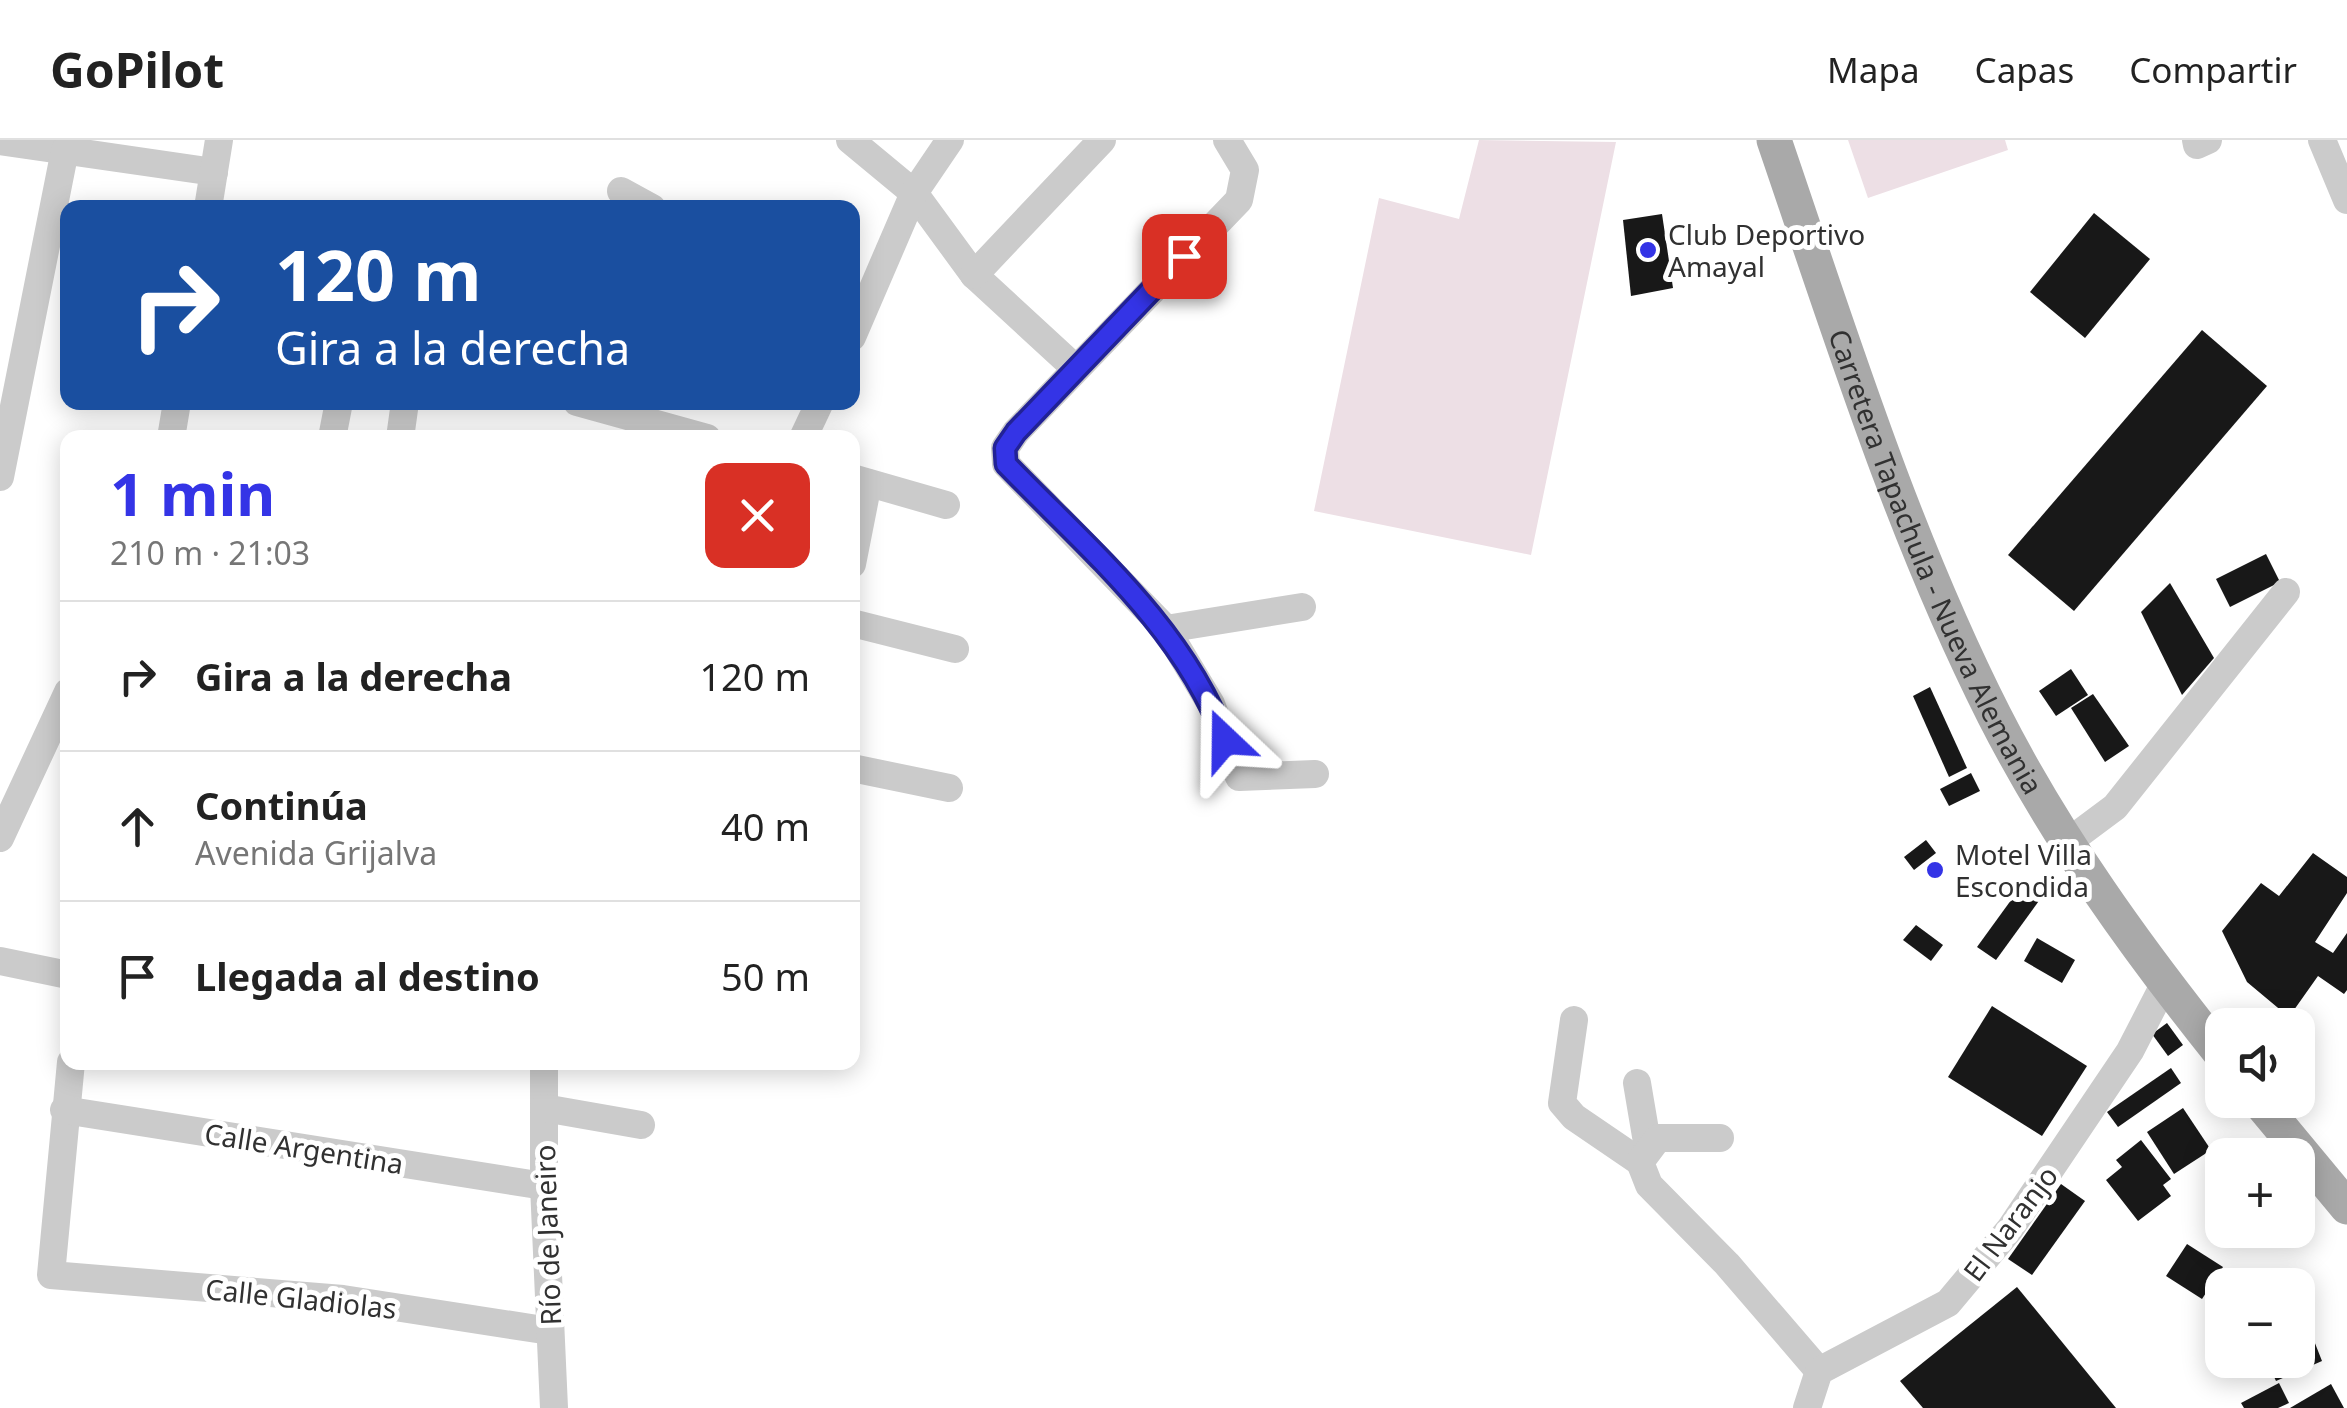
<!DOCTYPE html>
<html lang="es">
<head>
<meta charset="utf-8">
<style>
  body { margin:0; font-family:"Noto Sans",sans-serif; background:#f6f6f6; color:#222; height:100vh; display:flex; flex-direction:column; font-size:38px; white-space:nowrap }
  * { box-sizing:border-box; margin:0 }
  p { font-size:32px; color:#767676 }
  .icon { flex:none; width:55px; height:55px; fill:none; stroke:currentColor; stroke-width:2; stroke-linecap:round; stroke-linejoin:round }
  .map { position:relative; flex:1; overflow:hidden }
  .side { position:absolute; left:60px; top:290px; width:800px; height:640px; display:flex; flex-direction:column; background:#fff; border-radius:20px; box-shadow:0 5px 25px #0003 }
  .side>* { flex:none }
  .guide { position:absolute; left:60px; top:60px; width:800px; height:210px; border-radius:20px; box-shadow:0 5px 25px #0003; background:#1a4fa0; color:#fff; overflow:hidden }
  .buttons { position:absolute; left:2205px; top:868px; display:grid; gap:20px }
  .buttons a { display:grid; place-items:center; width:110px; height:110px; border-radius:20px; background:#fff; box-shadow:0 5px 25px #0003; font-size:50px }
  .pin { position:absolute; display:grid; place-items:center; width:85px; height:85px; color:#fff; margin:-42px; border-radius:20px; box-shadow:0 5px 15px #0006 }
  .me { position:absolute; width:110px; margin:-55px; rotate:337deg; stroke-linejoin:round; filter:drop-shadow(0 0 8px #0008) }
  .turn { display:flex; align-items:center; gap:35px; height:210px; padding:0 50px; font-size:45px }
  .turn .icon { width:130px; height:130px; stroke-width:2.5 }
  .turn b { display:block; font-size:70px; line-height:85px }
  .round { display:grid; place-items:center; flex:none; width:105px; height:105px; border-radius:20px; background:#f6f6f6 }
  .summary { display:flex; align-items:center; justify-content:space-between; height:170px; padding:0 50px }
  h1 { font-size:60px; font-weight:700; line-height:75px; color:#3434e6 }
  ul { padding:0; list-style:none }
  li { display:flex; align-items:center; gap:30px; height:150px; padding:0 50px; border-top:2px solid #e0e0e0 }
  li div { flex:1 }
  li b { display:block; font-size:38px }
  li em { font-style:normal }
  header { display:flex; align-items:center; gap:60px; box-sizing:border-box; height:140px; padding:0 50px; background:#fff; border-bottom:2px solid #e0e0e0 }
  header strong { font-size:48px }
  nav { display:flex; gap:55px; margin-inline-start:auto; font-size:35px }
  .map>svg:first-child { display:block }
  .park { fill:#eddfe5 }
  .building { fill:#181818 }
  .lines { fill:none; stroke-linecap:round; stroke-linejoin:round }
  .minor { stroke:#cbcbcb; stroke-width:28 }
  .major { stroke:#a9a9a9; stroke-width:35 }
  .route-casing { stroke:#222296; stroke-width:25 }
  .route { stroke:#3434e6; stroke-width:18 }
  .poi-dot { fill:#3434e6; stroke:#fff; stroke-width:4 }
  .labels { text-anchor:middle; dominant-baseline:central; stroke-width:10; stroke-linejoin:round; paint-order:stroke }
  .poi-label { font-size:28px; fill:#313131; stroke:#fff; text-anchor:start }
  .street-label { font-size:28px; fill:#313131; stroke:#fff }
</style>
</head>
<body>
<header>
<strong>GoPilot</strong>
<nav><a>Mapa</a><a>Capas</a><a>Compartir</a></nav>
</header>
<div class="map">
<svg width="2347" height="1268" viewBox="0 0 2347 1268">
  <rect width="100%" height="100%" fill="#fff"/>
  <g class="park">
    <polygon points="1479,0 1616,2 1531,415 1314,371 1379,58 1459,79"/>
    <polygon points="1848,0 2005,0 2008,10 1868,58"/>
  </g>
  <g class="building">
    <polygon points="2094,73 2150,119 2085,198 2030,152"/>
    <polygon points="1662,74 1673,148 1631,156 1623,80"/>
    <polygon points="2202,190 2267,246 2074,471 2008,415"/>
    <polygon points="2266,414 2280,442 2230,467 2216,439"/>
    <polygon points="2170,443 2214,518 2182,555 2141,472"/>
    <polygon points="2071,529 2088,555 2056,576 2039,551"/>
    <polygon points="1930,547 1967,628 1949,637 1913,556"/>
    <polygon points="2093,554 2129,606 2105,622 2071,568"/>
    <polygon points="1971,633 1980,651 1949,666 1940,649"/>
    <polygon points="1926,700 1936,713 1914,730 1904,717"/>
    <polygon points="2313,713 2347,737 2347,753 2315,802 2333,813 2347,793 2347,850 2344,854 2318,836 2289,877 2247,842 2222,791 2261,743 2279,756"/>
    <polygon points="2022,745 2041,758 1996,820 1977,807"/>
    <polygon points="1916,785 1943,805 1931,821 1903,800"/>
    <polygon points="2037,798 2075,820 2062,843 2024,821"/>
    <polygon points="1992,866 2087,926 2042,996 1948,937"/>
    <polygon points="2167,883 2183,905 2168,916 2152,894"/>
    <polygon points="2171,928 2181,943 2118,987 2107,972"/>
    <polygon points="2183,968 2211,1010 2174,1034 2147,992"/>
    <polygon points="2141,1000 2171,1039 2163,1045 2171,1056 2138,1081 2106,1040 2122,1027 2116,1020"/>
    <polygon points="2061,1044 2085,1061 2032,1135 2008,1119"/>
    <polygon points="2187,1104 2223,1127 2202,1159 2166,1136"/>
    <polygon points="2017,1147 2116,1268 1923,1268 1900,1241"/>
    <polygon points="2309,1188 2322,1221 2276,1241 2266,1220 2298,1220 2298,1193"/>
    <polygon points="2279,1243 2289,1263 2278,1268 2244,1268 2241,1263"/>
    <polygon points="2331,1244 2344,1268 2290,1268"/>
  </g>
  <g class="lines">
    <g class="minor">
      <polyline points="850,0 914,53 974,135 1075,228"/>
      <polyline points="1227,0 1245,30 1239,60 1016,292 1005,308 1006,324 1166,489 1211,564 1239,637 1315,634"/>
      <polyline points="2196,0 2197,5 2208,0"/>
      <polyline points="2322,0 2347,60"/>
      <polyline points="0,1 214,32"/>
      <polyline points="621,51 652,68"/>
      <polyline points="208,68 219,0"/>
      <polyline points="974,135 1102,0"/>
      <polyline points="852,197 914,53 950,0"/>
      <polyline points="577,262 707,298"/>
      <polyline points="171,298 177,262"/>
      <polyline points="332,298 339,262"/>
      <polyline points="400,298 405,262"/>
      <polyline points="803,298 820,262"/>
      <polyline points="0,337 65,10"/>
      <polyline points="852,338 946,365"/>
      <polyline points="852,424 868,343"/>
      <polyline points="852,483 955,509"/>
      <polyline points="1166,489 1302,467"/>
      <polyline points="852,628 949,648"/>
      <polyline points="0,698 68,552"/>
      <polyline points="2068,702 2115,667 2286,452"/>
      <polyline points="0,821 68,835"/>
      <polyline points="1574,880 1562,963 1574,977 1640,1022"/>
      <polyline points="71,922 51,1135 343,1159 550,1191"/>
      <polyline points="544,922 544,1046 554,1268"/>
      <polyline points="1637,943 1648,1008"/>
      <polyline points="544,968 641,985"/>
      <polyline points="64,970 544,1046"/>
      <polyline points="1720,998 1658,998 1640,1022 1649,1045 1727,1124 1819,1231"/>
      <polyline points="1807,1268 1819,1231 1948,1163 2010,1089 2130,911 2165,843"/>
    </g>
    <g class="major">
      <path id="s1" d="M1774 0C1840 193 1902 393 1994 575 2056 697 2137 809 2222 915"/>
      <polyline points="2258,960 2347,1067"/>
    </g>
  </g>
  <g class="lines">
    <defs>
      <path id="route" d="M1184 116 1016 292 1005 308 1006 324C1088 409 1183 487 1225 600"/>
    </defs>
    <use href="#route" class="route-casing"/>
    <use href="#route" class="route"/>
  </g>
  <g class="poi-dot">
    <circle cx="1648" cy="110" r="10"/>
    <circle cx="1935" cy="730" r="10"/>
  </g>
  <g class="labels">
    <g class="poi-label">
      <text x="1668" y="94">Club Deportivo<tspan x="1668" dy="32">Amayal</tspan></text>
      <text x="1955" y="714">Motel Villa<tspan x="1955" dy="32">Escondida</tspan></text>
    </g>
    <g class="street-label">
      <text stroke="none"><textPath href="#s1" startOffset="452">Carretera Tapachula - Nueva Alemania</textPath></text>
      <text transform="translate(304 1008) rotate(9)">Calle Argentina</text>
      <text transform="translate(2010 1083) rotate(-53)">El Naranjo</text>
      <text transform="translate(547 1095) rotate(-92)">Río de Janeiro</text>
      <text transform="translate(301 1158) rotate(6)">Calle Gladiolas</text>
    </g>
  </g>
</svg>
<div class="buttons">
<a><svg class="icon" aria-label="sound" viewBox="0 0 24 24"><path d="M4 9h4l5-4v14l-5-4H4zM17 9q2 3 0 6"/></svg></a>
<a>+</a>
<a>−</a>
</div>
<div class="pin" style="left:1184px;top:116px;background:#d93025"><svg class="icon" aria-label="arrive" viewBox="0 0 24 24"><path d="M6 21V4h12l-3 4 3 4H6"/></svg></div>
<svg class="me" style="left:1225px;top:600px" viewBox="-20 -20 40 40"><path d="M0-17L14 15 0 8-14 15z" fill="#3434e6" stroke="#fff" stroke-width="4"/></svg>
<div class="guide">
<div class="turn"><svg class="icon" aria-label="right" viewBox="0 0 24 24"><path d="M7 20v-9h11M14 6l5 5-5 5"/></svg><div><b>120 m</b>Gira a la derecha</div></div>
</div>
<section class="side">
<div class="summary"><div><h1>1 min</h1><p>210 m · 21:03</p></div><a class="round" style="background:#d93025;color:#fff"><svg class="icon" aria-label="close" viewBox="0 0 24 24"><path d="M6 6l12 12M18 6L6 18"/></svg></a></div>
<ul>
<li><svg class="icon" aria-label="right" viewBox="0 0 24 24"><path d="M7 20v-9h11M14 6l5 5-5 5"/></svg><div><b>Gira a la derecha</b></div><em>120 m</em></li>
<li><svg class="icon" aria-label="ahead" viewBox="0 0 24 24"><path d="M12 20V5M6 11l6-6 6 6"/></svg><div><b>Continúa</b><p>Avenida Grijalva</p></div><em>40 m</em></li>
<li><svg class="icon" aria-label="arrive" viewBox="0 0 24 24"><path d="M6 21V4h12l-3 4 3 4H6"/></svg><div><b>Llegada al destino</b></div><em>50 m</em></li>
</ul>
</section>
</div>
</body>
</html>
